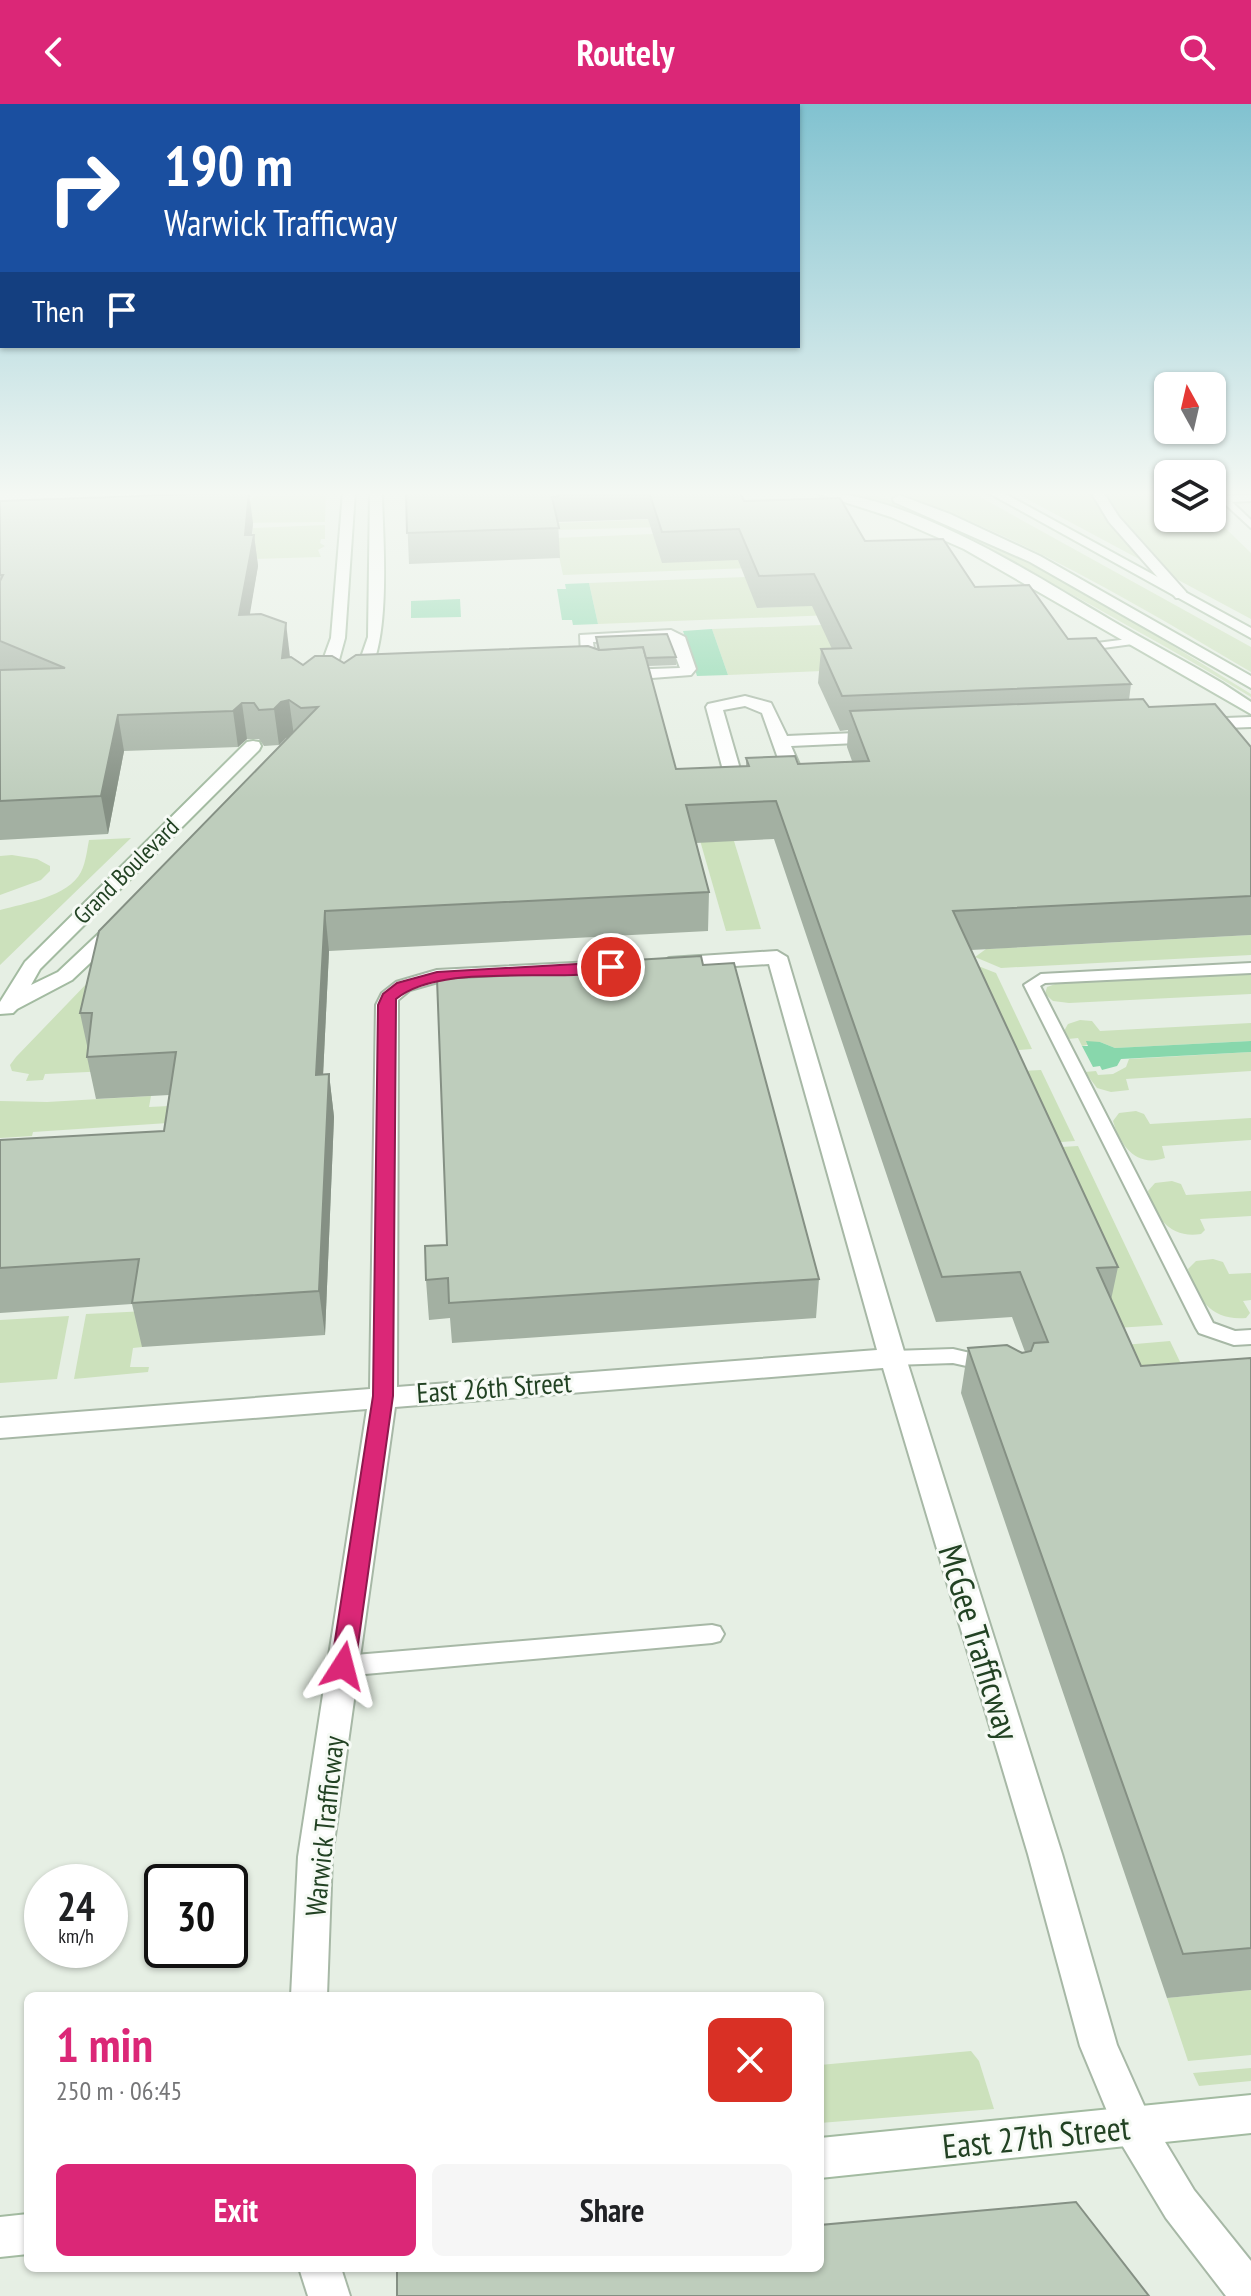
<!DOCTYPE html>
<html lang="en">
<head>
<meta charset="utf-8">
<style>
  body { margin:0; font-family:"PT Sans Narrow",sans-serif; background:#f6f6f6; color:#202124; height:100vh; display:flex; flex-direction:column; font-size:30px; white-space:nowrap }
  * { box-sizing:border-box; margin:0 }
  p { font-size:26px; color:#757577 }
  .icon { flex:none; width:44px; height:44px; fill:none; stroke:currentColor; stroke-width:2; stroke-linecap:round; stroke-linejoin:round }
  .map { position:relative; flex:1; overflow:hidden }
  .side { position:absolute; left:24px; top:1888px; width:800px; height:280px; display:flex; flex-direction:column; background:#fff; border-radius:12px; box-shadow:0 2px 6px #0004 }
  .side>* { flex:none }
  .guide { position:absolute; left:0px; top:0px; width:800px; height:244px; box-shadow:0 2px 6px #0004; background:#1a4fa0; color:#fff; overflow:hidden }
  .needle { width:52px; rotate:352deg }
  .fabs { position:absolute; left:1154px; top:268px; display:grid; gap:16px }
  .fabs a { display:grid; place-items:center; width:72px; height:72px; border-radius:12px; background:#fff; box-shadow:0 2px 6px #0004; font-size:40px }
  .speed { position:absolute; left:24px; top:1760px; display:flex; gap:16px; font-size:40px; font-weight:700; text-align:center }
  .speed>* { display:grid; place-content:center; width:104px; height:104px; border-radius:50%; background:#fff; box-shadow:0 2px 6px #0004; line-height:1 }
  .speed small { font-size:20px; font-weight:400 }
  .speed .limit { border:4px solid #111; border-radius:12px; background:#fff; color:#111 }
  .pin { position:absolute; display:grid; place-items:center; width:68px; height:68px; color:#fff; margin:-34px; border:4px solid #fff; border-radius:50%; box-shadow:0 2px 8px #0007 }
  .me { position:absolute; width:88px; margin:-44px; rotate:9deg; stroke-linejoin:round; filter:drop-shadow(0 0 6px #0008) }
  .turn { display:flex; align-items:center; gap:28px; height:168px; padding:0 32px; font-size:36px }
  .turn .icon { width:104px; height:104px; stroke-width:2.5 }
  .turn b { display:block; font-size:56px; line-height:68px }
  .then { display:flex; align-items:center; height:76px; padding:0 32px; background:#0003; gap:16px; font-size:30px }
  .round { display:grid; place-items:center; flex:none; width:84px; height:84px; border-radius:12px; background:#f6f6f6 }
  .headline { display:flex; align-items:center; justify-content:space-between; height:136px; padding:0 32px }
  h1 { font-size:48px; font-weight:800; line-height:60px; color:#db2777 }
  .cta { display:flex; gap:16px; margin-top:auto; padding:16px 32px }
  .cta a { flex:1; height:92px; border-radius:12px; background:#db2777; color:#fff; font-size:32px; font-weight:800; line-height:92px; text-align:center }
  .cta a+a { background:#f6f6f6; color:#202124 }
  header { display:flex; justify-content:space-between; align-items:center; height:104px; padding:0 32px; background:#db2777; color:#fff; font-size:36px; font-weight:800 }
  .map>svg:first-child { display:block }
  .green { fill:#cce1bc }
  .water { fill:#88d7ac }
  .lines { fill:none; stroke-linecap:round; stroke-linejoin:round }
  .lane-casing { stroke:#a7b8a6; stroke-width:4 }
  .street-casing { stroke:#a7b8a6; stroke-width:4 }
  .secondary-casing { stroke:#a3bba1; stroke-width:4 }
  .lane { fill:#fff; fill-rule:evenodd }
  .street { fill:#fff; fill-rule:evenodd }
  .secondary { fill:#fff; fill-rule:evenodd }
  .wall { fill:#a3b0a2 }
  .shaded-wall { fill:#859084 }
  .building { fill:#becdbc; stroke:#859084; stroke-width:2 }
  .route { fill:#db2777; stroke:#8e194d; stroke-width:2 }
  .labels { text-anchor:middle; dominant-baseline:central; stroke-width:6; stroke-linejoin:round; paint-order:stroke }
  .far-street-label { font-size:24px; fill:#224223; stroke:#f6faf5 }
  .street-label { font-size:28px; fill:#224223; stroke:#f6faf5 }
  .near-street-label { font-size:34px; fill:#224223; stroke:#f6faf5 }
</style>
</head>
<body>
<header><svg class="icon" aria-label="back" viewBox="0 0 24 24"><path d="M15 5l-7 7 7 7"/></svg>Routely<svg class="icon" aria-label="search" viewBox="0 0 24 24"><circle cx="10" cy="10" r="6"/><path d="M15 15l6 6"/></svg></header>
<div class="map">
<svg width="1251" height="2192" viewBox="0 0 1251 2192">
  <rect width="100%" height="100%" fill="#e6efe4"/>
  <g class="green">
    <path d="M838 388C887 388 926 410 970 430 1068 476 1159 533 1251 590V593C1199 561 1146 532 1093 502 1011 456 929 411 838 388Z"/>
    <path d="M894 388H971L1251 543V568C1138 501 1019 430 894 388Z"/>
    <polygon points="1014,388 1168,388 1168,414 1212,414 1212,411 1251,449 1251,515"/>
    <polygon points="326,390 325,418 235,419 253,393"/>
    <polygon points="661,415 664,423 554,426 557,419"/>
    <polygon points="325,421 325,435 321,435 320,439 325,442 318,446 321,453 250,455 253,424"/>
    <polygon points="653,430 777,455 780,463 563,471 555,434"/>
    <polygon points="745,473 758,504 878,499 883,509 598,520 589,479"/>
    <polygon points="821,521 968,561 728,571 712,525"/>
    <polygon points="693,712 730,724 761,825 726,827"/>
    <path d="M131 734 0 861V806C25 799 68 793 81 768 86 758 87 746 89 736Z"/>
    <polygon points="12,751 37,755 50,762 50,767 41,776 0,791 0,752"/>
    <polygon points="1251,831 1251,851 1001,864 975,853 986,845"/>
    <polygon points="968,858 996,869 1032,945 993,948"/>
    <polygon points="1242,870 1251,871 1251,890 1069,899 1053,897 1045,890 1047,883 1058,879"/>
    <polygon points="94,872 131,966 45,970 43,976 26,977 29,970 12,967 10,961 16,953"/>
    <polygon points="1080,916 1092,917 1100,927 1251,919 1251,937 1115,944 1100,938 1082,942 1078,934 1068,935 1064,927 1068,920"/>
    <polygon points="1251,948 1251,967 1126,975 1129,986 1111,988 1097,984 1085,968 1096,967 1098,971 1113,970 1126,963 1129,955"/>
    <polygon points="1041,966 1075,1037 1034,1040 1002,968"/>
    <polygon points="151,992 149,1003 250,998 168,1019 33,1028 32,1032 0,1034 0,997 47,998"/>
    <path d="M1136 1007 1144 1010 1150 1020 1251 1014V1036L1162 1042 1165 1054C1137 1064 1120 1042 1113 1017L1119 1009Z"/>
    <polygon points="1078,1042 1163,1221 1116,1224 1045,1044"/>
    <path d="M1172 1077 1181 1080 1186 1091 1251 1087V1112L1200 1115 1205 1126 1201 1130C1171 1135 1155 1114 1148 1087L1155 1079Z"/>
    <path d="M1213 1155 1223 1158 1229 1170 1251 1169V1196L1243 1197 1250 1209 1246 1214C1212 1217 1197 1196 1188 1165L1196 1157Z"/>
    <polygon points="147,1207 142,1243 133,1244 130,1263 149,1263 148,1268 74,1275 86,1210"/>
    <polygon points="69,1212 57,1275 0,1279 0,1216"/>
    <polygon points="1170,1237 1195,1289 1129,1294 1124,1241"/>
    <polygon points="1251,1886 1251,1951 1188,1957 1167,1894"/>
    <polygon points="971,1947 979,1957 994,2005 820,2019 820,1961"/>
    <polygon points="1251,1964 1251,1977 1199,1982 1193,1969"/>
  </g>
  <g class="water">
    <polygon points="589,479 598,520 573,521 572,516 562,516 557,485 566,485 565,480"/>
    <polygon points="460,495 461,513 411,514 411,497"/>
    <polygon points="712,525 728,571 697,572 683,527"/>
    <polygon points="1086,937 1100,938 1115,944 1251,937 1251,948 1121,955 1117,962 1102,966 1100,962 1093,963 1082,942 1088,942"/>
  </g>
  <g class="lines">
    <defs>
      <g id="lane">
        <polygon points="1212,388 1221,388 1226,392 1251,391 1251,397 1232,398 1251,416 1251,424"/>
        <polygon points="1136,534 1142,537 1140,539 1081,547 1075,544 1081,541"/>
        <polygon points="1251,859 1251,869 1045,879 1040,882 1213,1219 1235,1227 1251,1226 1251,1240 1234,1241 1199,1229 1196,1224 1024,881 1041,870"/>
        <polygon points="953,1245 996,1255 999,1260 996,1265 989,1267 953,1259 893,1261 886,1259 883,1254 886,1249 893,1247"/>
        <polygon points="712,1521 720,1523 724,1530 720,1537 712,1539 343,1572 335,1569 331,1562 335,1555 343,1552"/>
      </g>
      <g id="street">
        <polygon points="1091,388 1103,388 1119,413 1186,488 1186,494 1176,494 1109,418"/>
        <path d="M671 526 685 533 696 565 691 571 599 578 582 570 580 531ZM669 535 680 564 597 567 593 538Z"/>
        <path d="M745 592 771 599 787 632 879 628 887 633 879 638 791 642 804 672 796 682 762 687 739 684 723 666 706 603 708 600ZM745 602 762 609 785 674 750 675 740 665 723 606Z"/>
        <polygon points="1251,613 1251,623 1200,625 1192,620 1200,615"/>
        <polygon points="777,847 787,853 906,1254 1062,1750 1117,1941 1147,2008 1194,2086 1251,2157 1251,2192 1226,2192 1166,2114 1119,2036 1080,1942 1028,1750 883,1264 395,1303 332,1753 327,1892 291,1892 298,1753 367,1305 0,1334 0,1314 370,1285 376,901 382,889 396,878 437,866 632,856 642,862 632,868 438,878 410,886 398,896 397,1283 877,1246 769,860 669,866 659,860 669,854"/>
        <polygon points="299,2164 341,2164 350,2192 308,2192"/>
      </g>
      <g id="secondary">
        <polygon points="181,388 175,392 0,397 0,389"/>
        <polygon points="343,388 355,388 345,534 339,556 322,581 316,583 308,578 323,556 331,534"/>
        <path d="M370 388H382C382 426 396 570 353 583L345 578 358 562 368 533Z"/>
        <path d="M813 388C907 388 1029 468 1109 515 1146 537 1185 557 1222 579L1251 598V610L964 445 891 413Z"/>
        <polygon points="987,388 1002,388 1251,524 1251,534"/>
        <polygon points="899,391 950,410 1040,452 1251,572 1251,584 1030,458 894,398 893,395"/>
        <polygon points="253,637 259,638 261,642 259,646 40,865 31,881 58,868 110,819 124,819 127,823 124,827 72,876 17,905 13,909 0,910 0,898 25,858 247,638"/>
        <polygon points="1251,1991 1251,2029 820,2074 820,2034"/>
        <polygon points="28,2110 28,2150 0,2153 0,2113"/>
      </g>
    </defs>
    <use href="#lane" class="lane-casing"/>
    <use href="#street" class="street-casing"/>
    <use href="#secondary" class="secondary-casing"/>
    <use href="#lane" class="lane"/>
    <use href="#street" class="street"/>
    <use href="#secondary" class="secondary"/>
  </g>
  <g class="wall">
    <polygon points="406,388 740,388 744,397 865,437 975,483 1068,535 1131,580 1129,596 1251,643 1251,831 971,846 1118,1163 1111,1196 1141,1262 1251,1254 1251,1886 1167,1894 961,1289 968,1244 1025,1248 1012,1213 936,1218 774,735 696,739 709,788 708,827 329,847 323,971 329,970 334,1013 325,1231 142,1243 132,1200 0,1209 0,1036 164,1027 169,991 96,995 87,953 88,946 80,909 288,633 286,634 279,641 264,642 259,635 247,635 238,643 124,647 108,730 0,736 0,397 253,419 252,431 254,431 258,462 249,511 290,553 303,561 597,546 596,533 676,553 676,561 648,562 676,665 746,662 746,654 798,660 852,657 847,643 848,626 840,627 818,579 821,545 832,545 812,502 757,504 738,456 662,459 648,415 558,418 560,454 409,460"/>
    <polygon points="602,858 703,861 819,1175 816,1214 452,1239 450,1214 429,1216 426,1176 602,867"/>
  </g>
  <g class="shaded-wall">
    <polygon points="249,388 253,419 250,448 254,431 258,462 244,545 239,511"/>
    <polygon points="286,519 290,553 282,554"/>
    <polygon points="289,596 294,632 286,634 279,641 274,605 281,598"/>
    <polygon points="242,599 247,635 238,643 233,607"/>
    <polygon points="118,611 124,647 108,730 101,692"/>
    <polygon points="325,807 329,847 321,1014 316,971"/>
    <polygon points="329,970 334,1013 325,1231 319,1187"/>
  </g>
  <g class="building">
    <polygon points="249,388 245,431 254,431 239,511 261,510 286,519 282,554 291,553 303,561 315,552 332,552 344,559 356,551 588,542 599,546 643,543 676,665 749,662 746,654 795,652 798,660 869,657 850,607 1143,595 1149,603 1215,600 1251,643 1251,792 953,807 1118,1163 1097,1164 1141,1262 1251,1254 1251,1844 1183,1850 968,1244 1007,1241 1022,1249 1031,1247 1034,1239 1048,1238 1020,1168 942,1173 776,697 686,701 709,788 325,807 316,971 329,970 319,1187 132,1199 139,1155 0,1164 0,1036 164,1027 176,948 87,953 92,909 80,909 99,827 318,603 301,604 289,596 281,598 274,605 259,606 254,599 242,599 233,607 118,611 101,692 0,697 0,566 65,564 0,537 0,477 3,471 0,471 0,397"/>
    <polygon points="406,388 576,388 557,389 558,393 552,393 559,424 407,429"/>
    <polygon points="649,388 740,388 744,397 840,394 865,437 943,435 975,483 1029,481 1068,535 1096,534 1131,580 842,592 821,545 851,544 814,470 759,472 739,425 662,428"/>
    <polygon points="667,530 676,553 646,554 643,543 599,546 596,533"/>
    <polygon points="701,852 703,861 734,859 819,1175 449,1199 448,1174 426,1176 425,1142 447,1141 437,875 603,867 602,858"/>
    <polygon points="1076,2098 1149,2192 397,2192 397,2164 820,2164 820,2121"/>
  </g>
  <linearGradient id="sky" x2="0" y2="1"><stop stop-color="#81c2d0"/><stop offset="0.56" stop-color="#f4f8f3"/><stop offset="1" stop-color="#f4f8f3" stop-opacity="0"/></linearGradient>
  <rect width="1251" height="695" fill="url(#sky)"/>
  <path class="route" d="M611 858 619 863 617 866C556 880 443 857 396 895L393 1292 355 1562 352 1569 343 1571 335 1569 331 1562 373 1292 378 901 383 890 397 879 437 868Z"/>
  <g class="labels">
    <g class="far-street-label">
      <text transform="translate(126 767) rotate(-45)">Grand Boulevard</text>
    </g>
    <g class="street-label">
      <text transform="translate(494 1283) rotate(-4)">East 26th Street</text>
      <text transform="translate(324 1722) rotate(-84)">Warwick Trafficway</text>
    </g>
    <g class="near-street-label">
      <text transform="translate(980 1538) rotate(73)">McGee Trafficway</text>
      <text transform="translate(1036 2032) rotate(-6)">East 27th Street</text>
    </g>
  </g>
</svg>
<div class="fabs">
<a><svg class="needle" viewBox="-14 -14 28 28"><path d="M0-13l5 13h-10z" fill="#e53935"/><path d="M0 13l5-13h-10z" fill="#757577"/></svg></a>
<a><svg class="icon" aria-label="layers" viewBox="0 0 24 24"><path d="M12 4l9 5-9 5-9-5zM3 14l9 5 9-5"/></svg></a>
</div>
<div class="speed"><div>24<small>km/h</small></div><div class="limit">30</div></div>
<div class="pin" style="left:611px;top:863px;background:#d93025"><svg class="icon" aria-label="arrive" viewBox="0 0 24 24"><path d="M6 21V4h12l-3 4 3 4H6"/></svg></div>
<svg class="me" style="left:343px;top:1562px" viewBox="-20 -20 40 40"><path d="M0-17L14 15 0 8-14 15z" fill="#db2777" stroke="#fff" stroke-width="4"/></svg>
<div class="guide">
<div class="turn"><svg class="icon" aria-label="right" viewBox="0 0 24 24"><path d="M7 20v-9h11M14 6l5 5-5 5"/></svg><div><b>190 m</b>Warwick Trafficway</div></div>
<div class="then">Then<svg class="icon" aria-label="arrive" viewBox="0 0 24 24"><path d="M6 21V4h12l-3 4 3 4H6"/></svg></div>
</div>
<section class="side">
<div class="headline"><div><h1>1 min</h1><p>250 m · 06:45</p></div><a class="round" style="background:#d93025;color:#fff"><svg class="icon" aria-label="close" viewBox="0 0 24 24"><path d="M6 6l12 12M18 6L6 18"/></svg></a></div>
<div class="cta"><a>Exit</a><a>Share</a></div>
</section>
</div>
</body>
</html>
